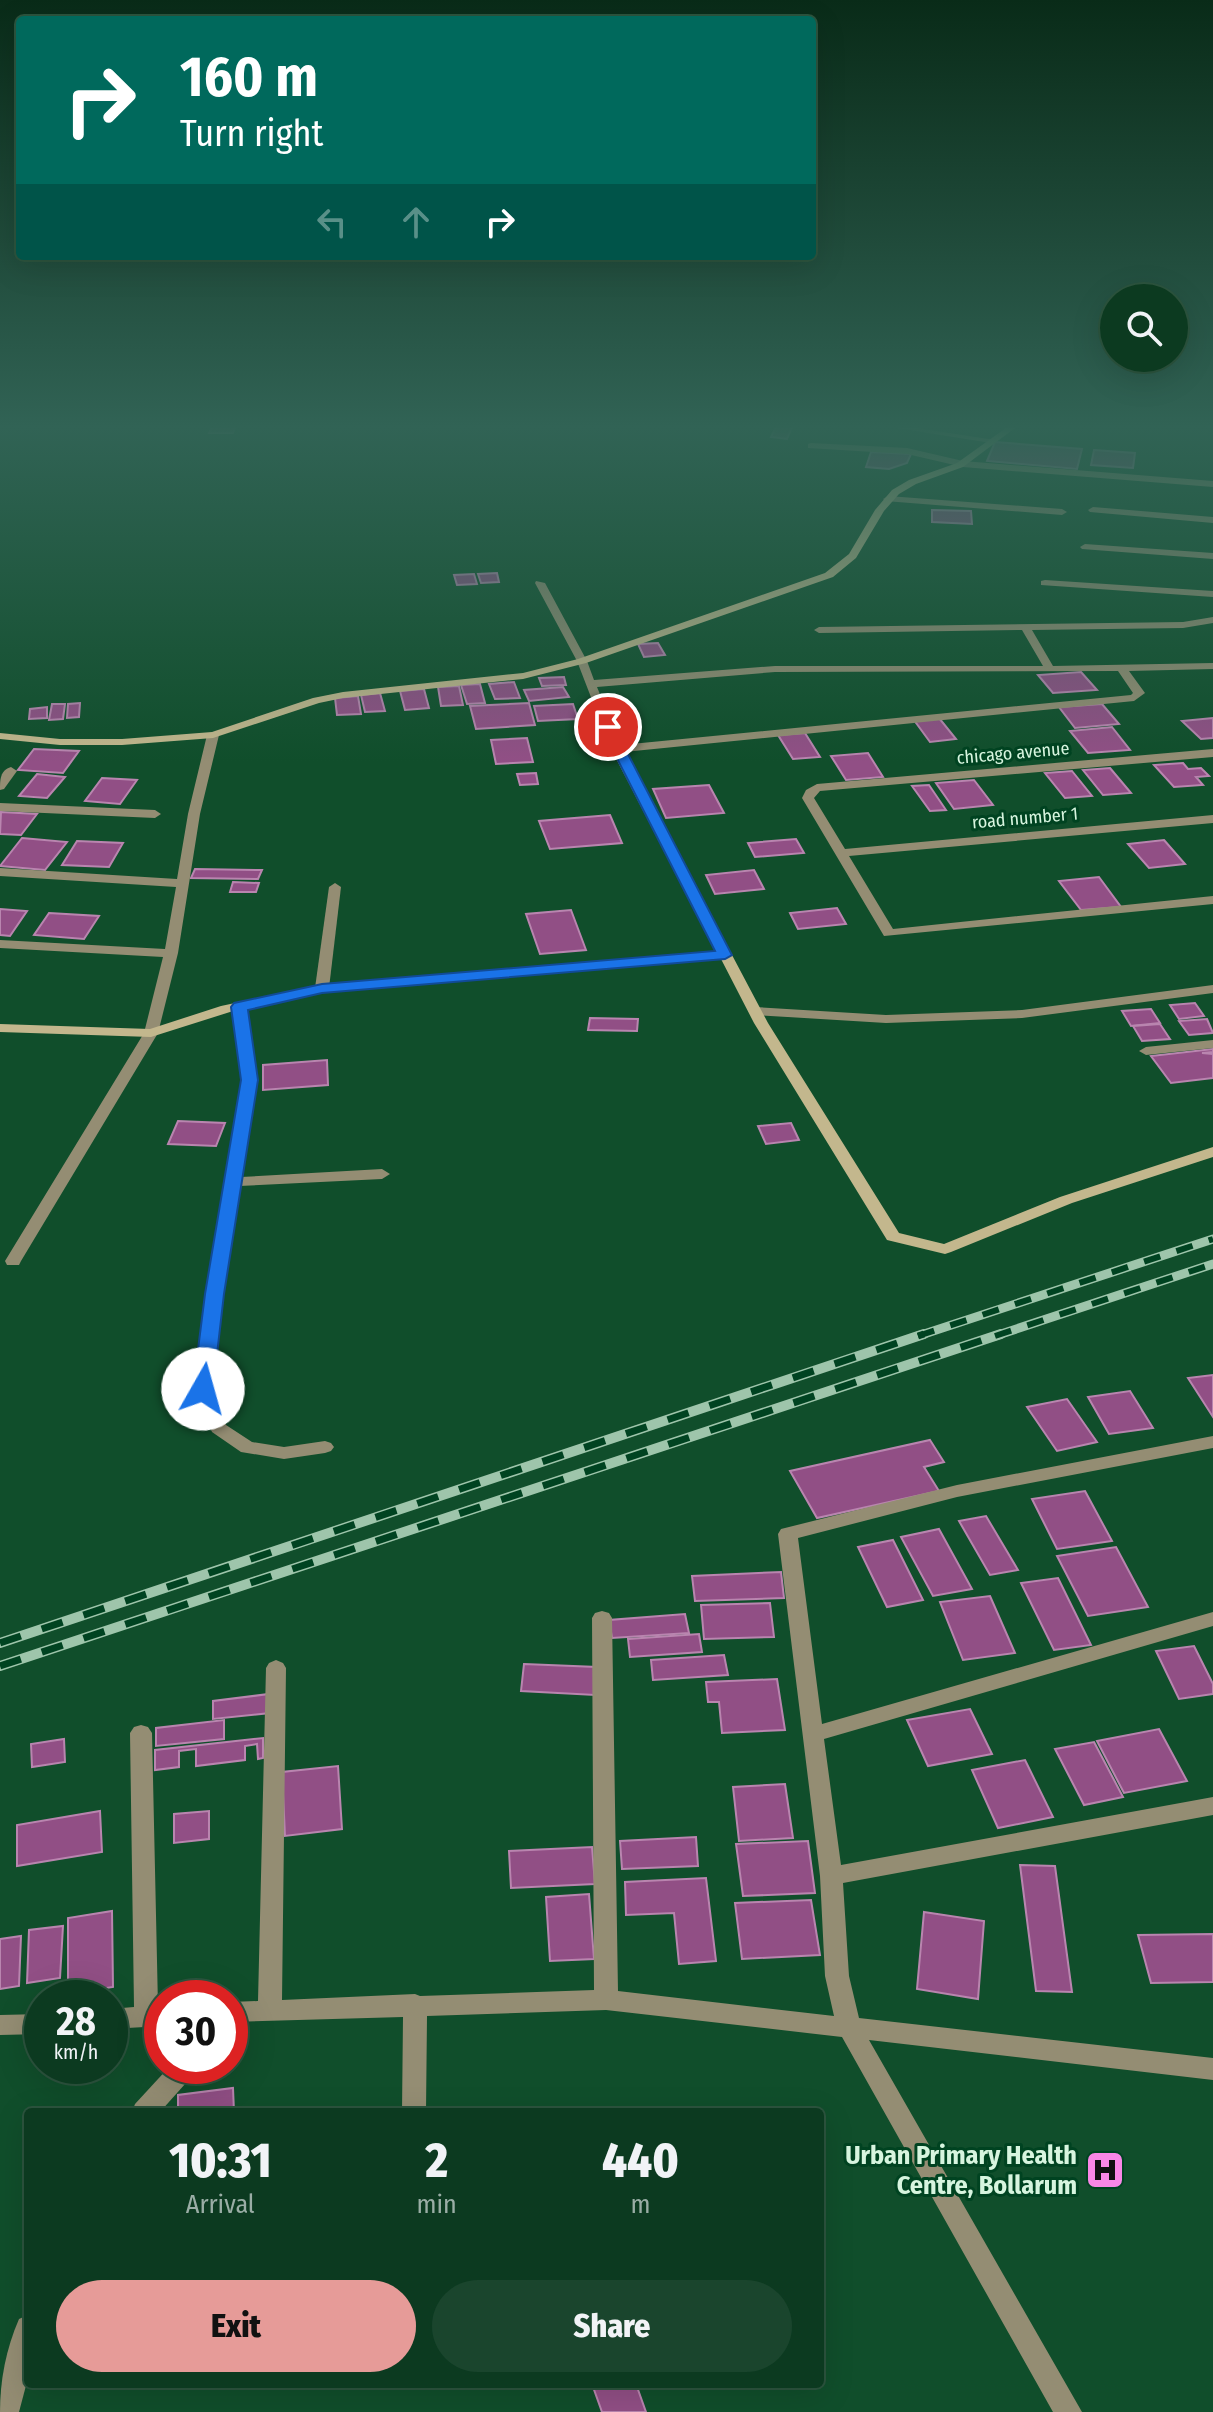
<!DOCTYPE html>
<html lang="en">
<head>
<meta charset="utf-8">
<style>
  body { margin:0; font-family:"Fira Sans Condensed",sans-serif; background:#1a452d; color:#f1f3f6; height:100vh; display:flex; flex-direction:column; font-size:30px; white-space:nowrap }
  * { box-sizing:border-box; margin:0 }
  p { font-size:26px; color:#9aada5 }
  .icon { flex:none; width:44px; height:44px; fill:none; stroke:currentColor; stroke-width:2; stroke-linecap:round; stroke-linejoin:round }
  .map { position:relative; flex:1; overflow:hidden }
  .panel { position:absolute; left:24px; top:2108px; width:800px; height:280px; display:flex; flex-direction:column; background:#0c3a20; border-radius:8px; box-shadow:0 8px 32px #0002,0 0 0 2px #2c543e }
  .panel>* { flex:none }
  .top-card { position:absolute; left:16px; top:16px; width:800px; height:244px; border-radius:8px; box-shadow:0 8px 32px #0002,0 0 0 2px #2c543e; background:#00695c; color:#fff; overflow:hidden }
  .buttons { position:absolute; left:1100px; top:284px; display:grid; gap:16px }
  .buttons a { display:grid; place-items:center; width:88px; height:88px; border-radius:50%; background:#0c3a20; box-shadow:0 8px 32px #0002,0 0 0 2px #2c543e; font-size:40px }
  .speed { position:absolute; left:24px; top:1980px; display:flex; gap:16px; font-size:40px; font-weight:700; text-align:center }
  .speed>* { display:grid; place-content:center; width:104px; height:104px; border-radius:50%; background:#0c3a20; box-shadow:0 8px 32px #0002,0 0 0 2px #2c543e; line-height:1 }
  .speed small { font-size:20px; font-weight:400 }
  .speed .limit { border:12px solid #d22; background:#fff; color:#111 }
  .pin { position:absolute; display:grid; place-items:center; width:68px; height:68px; color:#fff; margin:-34px; border:4px solid #fff; border-radius:50%; box-shadow:0 2px 8px #0007 }
  .me { position:absolute; width:88px; margin:-44px; rotate:7deg; stroke-linejoin:round; filter:drop-shadow(0 0 6px #0008) }
  .turn { display:flex; align-items:center; gap:28px; height:168px; padding:0 32px; font-size:36px }
  .turn .icon { width:104px; height:104px; stroke-width:2.5 }
  .turn b { display:block; font-size:56px; line-height:68px }
  .lanes { display:flex; align-items:center; height:76px; padding:0 32px; background:#0003; justify-content:center; gap:40px; direction:ltr }
  .lanes .off { opacity:.35 }
  .eta { display:flex; justify-content:space-evenly; align-items:center; height:136px; text-align:center }
  .eta b { font-size:48px; font-weight:800; line-height:56px }
  .action { display:flex; gap:16px; margin-top:auto; padding:16px 32px }
  .action a { flex:1; height:92px; border-radius:48px; background:#e69b98; color:#111; font-size:32px; font-weight:800; line-height:92px; text-align:center }
  .action a+a { background:#1a452d; color:#f1f3f6 }
  .map>svg:first-child { display:block }
  .building { fill:#914f85; stroke:#b985af; stroke-width:2 }
  .lines { fill:none; stroke-linecap:round; stroke-linejoin:round }
  .street { fill:#948d73; fill-rule:evenodd }
  .secondary { fill:#c3b78d; fill-rule:evenodd }
  .rail-far1-casing { stroke:#9ec5ab; stroke-width:9 }
  .rail-casing { stroke:#9ec5ab; stroke-width:10 }
  .rail-far1 { stroke:#004321; stroke-width:6; stroke-dasharray:17; stroke-linecap:butt }
  .rail { stroke:#004321; stroke-width:7; stroke-dasharray:22; stroke-linecap:butt }
  .route { fill:#1a73e8; stroke:#114b97; stroke-width:2 }
  .labels { text-anchor:middle; dominant-baseline:central; stroke-width:6; stroke-linejoin:round; paint-order:stroke }
  .far-street-label { font-size:18px; fill:#d7f5df; stroke:#004321 }
  .near-poi-label { font-size:26px; font-weight:bold; fill:#d7f5df; stroke:#004321; text-anchor:end }
</style>
</head>
<body>
<div class="map">
<svg width="1213" height="2412" viewBox="0 0 1213 2412">
  <rect width="100%" height="100%" fill="#104e2b"/>
  <g class="building">
    <polygon points="213,425 236,425 233,433 209,433"/>
    <polygon points="777,425 793,425 787,439 771,437"/>
    <polygon points="995,442 1082,449 1077,469 987,461"/>
    <polygon points="1094,450 1135,453 1133,468 1091,465"/>
    <polygon points="871,452 911,454 907,463 889,469 866,467"/>
    <polygon points="932,510 971,511 972,524 932,522"/>
    <polygon points="497,573 499,582 481,583 478,574"/>
    <polygon points="474,574 477,584 457,585 454,575"/>
    <polygon points="658,643 665,655 644,657 638,644"/>
    <polygon points="1081,672 1097,690 1053,693 1038,675"/>
    <polygon points="564,677 566,685 542,686 539,678"/>
    <polygon points="514,682 520,698 495,699 489,684"/>
    <polygon points="480,684 485,703 467,704 461,685"/>
    <polygon points="459,686 463,705 441,706 438,687"/>
    <polygon points="563,687 569,697 529,701 524,690"/>
    <polygon points="424,689 429,708 405,710 400,691"/>
    <polygon points="380,693 385,711 365,712 361,695"/>
    <polygon points="358,696 361,714 337,715 335,698"/>
    <polygon points="80,703 79,717 67,718 68,704"/>
    <polygon points="529,703 535,725 476,729 470,706"/>
    <polygon points="52,704 65,704 63,719 49,720"/>
    <polygon points="573,704 578,719 538,721 534,706"/>
    <polygon points="1102,704 1119,724 1075,728 1059,707"/>
    <polygon points="47,707 47,718 29,719 30,709"/>
    <polygon points="939,718 956,739 930,742 914,720"/>
    <polygon points="1213,718 1213,738 1201,739 1182,721"/>
    <polygon points="1112,727 1130,750 1088,753 1070,731"/>
    <polygon points="805,733 820,757 793,759 778,735"/>
    <polygon points="527,738 533,762 496,764 491,740"/>
    <polygon points="34,749 79,751 63,773 18,770"/>
    <polygon points="868,753 883,777 846,780 831,756"/>
    <polygon points="1183,763 1188,769 1201,768 1209,776 1196,777 1203,785 1174,787 1154,765"/>
    <polygon points="1110,768 1131,793 1103,795 1083,770"/>
    <polygon points="1072,771 1092,796 1065,798 1045,773"/>
    <polygon points="536,773 538,784 520,785 517,774"/>
    <polygon points="37,774 65,777 47,798 19,796"/>
    <polygon points="102,778 137,780 120,804 85,801"/>
    <polygon points="974,780 993,805 954,809 936,783"/>
    <polygon points="709,785 724,813 666,818 653,789"/>
    <polygon points="929,785 946,810 930,811 912,786"/>
    <polygon points="1,812 37,814 21,835 0,834"/>
    <polygon points="610,815 622,843 550,849 539,821"/>
    <polygon points="22,838 67,842 45,870 0,866"/>
    <polygon points="796,839 804,853 755,857 748,843"/>
    <polygon points="1164,840 1185,864 1149,868 1128,844"/>
    <polygon points="77,841 123,843 109,867 62,865"/>
    <polygon points="195,869 262,870 258,879 191,878"/>
    <polygon points="754,870 764,889 715,894 706,875"/>
    <polygon points="1099,877 1121,907 1081,910 1059,881"/>
    <polygon points="233,882 259,883 256,892 230,892"/>
    <polygon points="837,908 846,924 798,929 790,913"/>
    <polygon points="0,909 27,911 10,936 0,935"/>
    <polygon points="571,910 586,950 540,954 526,914"/>
    <polygon points="49,913 99,916 84,939 34,935"/>
    <polygon points="1195,1003 1204,1016 1179,1019 1170,1005"/>
    <polygon points="1151,1009 1160,1023 1131,1026 1122,1011"/>
    <polygon points="590,1018 638,1019 637,1031 588,1030"/>
    <polygon points="1207,1019 1213,1033 1189,1035 1179,1021"/>
    <polygon points="1160,1024 1170,1039 1142,1041 1133,1026"/>
    <polygon points="1213,1049 1213,1052 1202,1053 1213,1054 1213,1078 1171,1083 1151,1056"/>
    <polygon points="327,1060 328,1085 263,1090 263,1065"/>
    <polygon points="178,1121 225,1123 216,1146 168,1144"/>
    <polygon points="791,1123 799,1140 766,1144 758,1126"/>
    <polygon points="1213,1375 1213,1417 1188,1378"/>
    <polygon points="1130,1391 1153,1428 1109,1434 1088,1397"/>
    <polygon points="1067,1399 1097,1442 1057,1451 1027,1407"/>
    <polygon points="930,1440 944,1462 924,1467 939,1491 817,1518 790,1471"/>
    <polygon points="1085,1491 1112,1541 1057,1549 1032,1499"/>
    <polygon points="986,1516 1018,1570 990,1575 959,1521"/>
    <polygon points="939,1529 972,1589 933,1596 901,1537"/>
    <polygon points="893,1540 923,1600 887,1607 858,1547"/>
    <polygon points="1116,1547 1148,1607 1088,1616 1057,1556"/>
    <polygon points="781,1572 784,1598 695,1601 692,1576"/>
    <polygon points="1058,1578 1091,1645 1054,1650 1021,1583"/>
    <polygon points="990,1596 1015,1653 963,1660 940,1602"/>
    <polygon points="770,1603 774,1637 704,1639 701,1605"/>
    <polygon points="685,1614 689,1633 612,1638 609,1620"/>
    <polygon points="699,1634 702,1652 630,1657 628,1639"/>
    <polygon points="1194,1646 1213,1684 1213,1694 1179,1699 1156,1651"/>
    <polygon points="724,1655 728,1675 653,1680 651,1660"/>
    <polygon points="524,1664 597,1667 595,1695 521,1691"/>
    <polygon points="777,1679 785,1730 722,1733 719,1702 708,1702 706,1682"/>
    <polygon points="269,1694 270,1713 213,1719 213,1701"/>
    <polygon points="970,1709 992,1754 928,1766 907,1720"/>
    <polygon points="224,1720 224,1739 156,1746 156,1728"/>
    <polygon points="1159,1729 1187,1781 1124,1793 1097,1741"/>
    <polygon points="263,1738 263,1758 258,1759 257,1744 245,1746 245,1760 196,1766 196,1749 179,1751 179,1767 155,1770 155,1750"/>
    <polygon points="64,1739 65,1762 32,1767 31,1744"/>
    <polygon points="1094,1742 1123,1797 1084,1805 1055,1749"/>
    <polygon points="1025,1760 1053,1817 998,1828 972,1770"/>
    <polygon points="338,1766 342,1829 285,1836 282,1772"/>
    <polygon points="785,1784 793,1838 739,1841 733,1787"/>
    <polygon points="100,1811 102,1852 17,1866 17,1825"/>
    <polygon points="209,1811 209,1839 174,1843 174,1814"/>
    <polygon points="696,1837 698,1866 622,1869 620,1841"/>
    <polygon points="808,1841 815,1893 743,1896 736,1844"/>
    <polygon points="592,1847 595,1884 511,1888 509,1851"/>
    <polygon points="1020,1865 1055,1866 1072,1992 1036,1991"/>
    <polygon points="706,1878 716,1961 679,1964 674,1913 626,1915 625,1882"/>
    <polygon points="589,1894 594,1959 550,1961 546,1897"/>
    <polygon points="811,1900 820,1955 742,1959 735,1903"/>
    <polygon points="112,1911 113,1987 68,1994 68,1918"/>
    <polygon points="924,1912 984,1921 978,1999 917,1989"/>
    <polygon points="63,1926 60,1978 27,1983 29,1930"/>
    <polygon points="1213,1934 1213,1982 1151,1983 1138,1935"/>
    <polygon points="21,1936 19,1986 0,1989 0,1939"/>
    <polygon points="233,2088 234,2112 178,2112 178,2095"/>
    <polygon points="592,2384 636,2384 646,2412 602,2412"/>
  </g>
  <g class="lines">
    <g class="street">
      <polygon points="878,425 897,425 995,440 991,443"/>
      <polygon points="811,443 907,448 963,461 1213,481 1213,487 963,467 907,454 808,448 808,444"/>
      <polygon points="888,496 1062,509 1067,512 1062,515 885,501 883,499"/>
      <polygon points="1093,507 1213,517 1213,523 1090,512 1088,510"/>
      <polygon points="1085,544 1213,553 1213,559 1082,549 1080,547"/>
      <polygon points="1045,580 1213,591 1213,597 1041,585 1041,581"/>
      <path d="M536 581 545 583 587 661 594 680 775 666H1043L1022 630 819 633 814 630 819 627 1183 622 1213 617V623L1183 628 1032 630 1053 666 1213 663V669L1129 671 1145 693 1134 701 624 752 732 955 725 959 718 955 611 749 577 661 535 583ZM1118 671 1133 693 1131 695 621 745 597 687 775 672Z"/>
      <polygon points="213,732 219,735 200,814 178,953 158,1033 21,1261 19,1265 7,1265 5,1261 144,1033 163,957 0,948 0,940 165,949 176,887 0,876 0,868 177,879 188,814 207,735"/>
      <polygon points="1213,749 1213,757 820,791 814,798 845,849 1213,815 1213,823 849,856 893,929 1213,896 1213,904 884,936 802,798 806,790 817,784"/>
      <path d="M11 767 17 771 4 789 0 790C0 780 0 770 11 767Z"/>
      <polygon points="0,803 155,810 161,814 155,818 0,811"/>
      <polygon points="335,883 341,887 329,988 322,992 315,988 329,887"/>
      <polygon points="1213,985 1213,993 1022,1018 886,1023 755,1015 748,1011 755,1007 886,1015 1022,1010"/>
      <polygon points="239,1003 246,1007 256,1080 241,1177 382,1169 390,1174 382,1179 239,1186 222,1294 212,1389 226,1425 252,1442 284,1447 325,1441 331,1443 334,1447 331,1451 325,1453 284,1459 241,1452 212,1432 194,1389 206,1294 242,1080 232,1007"/>
      <polygon points="1213,1040 1213,1048 1146,1055 1139,1051 1146,1047"/>
      <polygon points="1213,1436 1213,1448 957,1497 798,1538 822,1724 1213,1612 1213,1626 824,1739 841,1865 1213,1797 1213,1815 843,1883 849,1976 859,2018 1213,2058 1213,2080 869,2040 1082,2412 1053,2412 842,2037 606,2010 427,2016 426,2112 402,2112 403,2017 230,2022 230,2002 258,2001 266,1668 269,1663 276,1660 283,1663 286,1668 282,2000 415,1994 420,1996 594,1990 592,1618 595,1613 602,1611 609,1613 612,1618 618,1991 834,2016 825,1976 820,1876 778,1534 781,1529 957,1485"/>
      <polygon points="141,1725 148,1727 152,1733 158,2006 162,2006 162,2026 110,2029 110,2009 134,2007 130,1733 134,1727"/>
      <polygon points="42,2014 42,2034 0,2035 0,2015"/>
      <polygon points="170,2066 197,2066 194,2074 160,2112 132,2112 135,2104"/>
      <path d="M28 2315V2378L19 2412H0C0 2380 6 2349 19 2319Z"/>
    </g>
    <g class="secondary">
      <polygon points="1010,425 1019,425 963,467 916,484 899,494 884,511 856,558 833,577 586,663 523,679 343,698 319,703 213,738 122,745 60,745 0,739 0,733 60,739 122,739 212,732 313,698 343,692 523,673 578,659 825,573 849,554 875,510 892,490 909,480 957,463"/>
      <polygon points="725,951 732,955 768,1023 899,1233 944,1244 1060,1197 1213,1147 1213,1157 1072,1203 951,1252 945,1254 887,1240 754,1023 721,959 322,992 230,1012 151,1037 0,1032 0,1024 150,1029 221,1006 322,984"/>
    </g>
    <defs>
      <g id="rail-far1">
        <polyline points="918,1336 1213,1239"/>
        <polyline points="995,1336 1213,1264"/>
      </g>
      <g id="rail">
        <polyline points="0,1643 924,1334"/>
        <polyline points="0,1666 1001,1334"/>
      </g>
    </defs>
    <use href="#rail-far1" class="rail-far1-casing"/>
    <use href="#rail" class="rail-casing"/>
    <use href="#rail-far1" class="rail-far1"/>
    <use href="#rail" class="rail"/>
  </g>
  <linearGradient id="sky" x2="0" y2="1"><stop stop-color="#092b18"/><stop offset="0.56" stop-color="#316355"/><stop offset="1" stop-color="#316355" stop-opacity="0"/></linearGradient>
  <rect width="1213" height="762" fill="url(#sky)"/>
  <polygon class="route" points="608,723 614,727 732,955 725,959 322,993 248,1010 258,1080 224,1294 213,1389 211,1394 196,1394 193,1389 205,1294 241,1080 231,1007 234,1003 322,984 715,951 601,727"/>
  <defs>
    <symbol id="hospital-square" viewBox="-11 -11 22 22"><rect x="-9" y="-9" width="18" height="18" rx="4" fill="#fa87e7" stroke="#004321"/><path d="M-5-5h3v3.5h4V-5h3V5h-3V1.5h-4V5h-3Z" fill="#111"/></symbol>
  </defs>
  <g fill-rule="evenodd">
    <use href="#hospital-square" x="1083" y="2148" width="44" height="44"/>
  </g>
  <g class="labels">
    <g class="far-street-label">
      <text transform="translate(1013 753) rotate(-5)">chicago avenue</text>
      <text transform="translate(1025 818) rotate(-5)">road number 1</text>
    </g>
    <g class="near-poi-label">
      <text x="1077" y="2155">Urban Primary Health<tspan x="1077" dy="30">Centre, Bollarum</tspan></text>
    </g>
  </g>
</svg>
<div class="buttons">
<a><svg class="icon" aria-label="search" viewBox="0 0 24 24"><circle cx="10" cy="10" r="6"/><path d="M15 15l6 6"/></svg></a>
</div>
<div class="speed"><div>28<small>km/h</small></div><div class="limit">30</div></div>
<div class="pin" style="left:608px;top:727px;background:#d93025"><svg class="icon" aria-label="arrive" viewBox="0 0 24 24"><path d="M6 21V4h12l-3 4 3 4H6"/></svg></div>
<svg class="me" style="left:203px;top:1389px" viewBox="-20 -20 40 40"><circle r="19" fill="#fff"/><path d="M0-13L10 11 0 6-10 11z" fill="#1a73e8"/></svg>
<div class="top-card">
<div class="turn"><svg class="icon" aria-label="right" viewBox="0 0 24 24"><path d="M7 20v-9h11M14 6l5 5-5 5"/></svg><div><b>160 m</b>Turn right</div></div>
<div class="lanes"><svg class="icon off" aria-label="left" viewBox="0 0 24 24"><path d="M17 20v-9H6M10 6l-5 5 5 5"/></svg><svg class="icon off" aria-label="ahead" viewBox="0 0 24 24"><path d="M12 20V5M6 11l6-6 6 6"/></svg><svg class="icon" aria-label="right" viewBox="0 0 24 24"><path d="M7 20v-9h11M14 6l5 5-5 5"/></svg></div>
</div>
<section class="panel">
<div class="eta">
<div><b>10:31</b><p>Arrival</p></div>
<div><b>2</b><p>min</p></div>
<div><b>440</b><p>m</p></div>
</div>
<div class="action"><a>Exit</a><a>Share</a></div>
</section>
</div>
</body>
</html>
